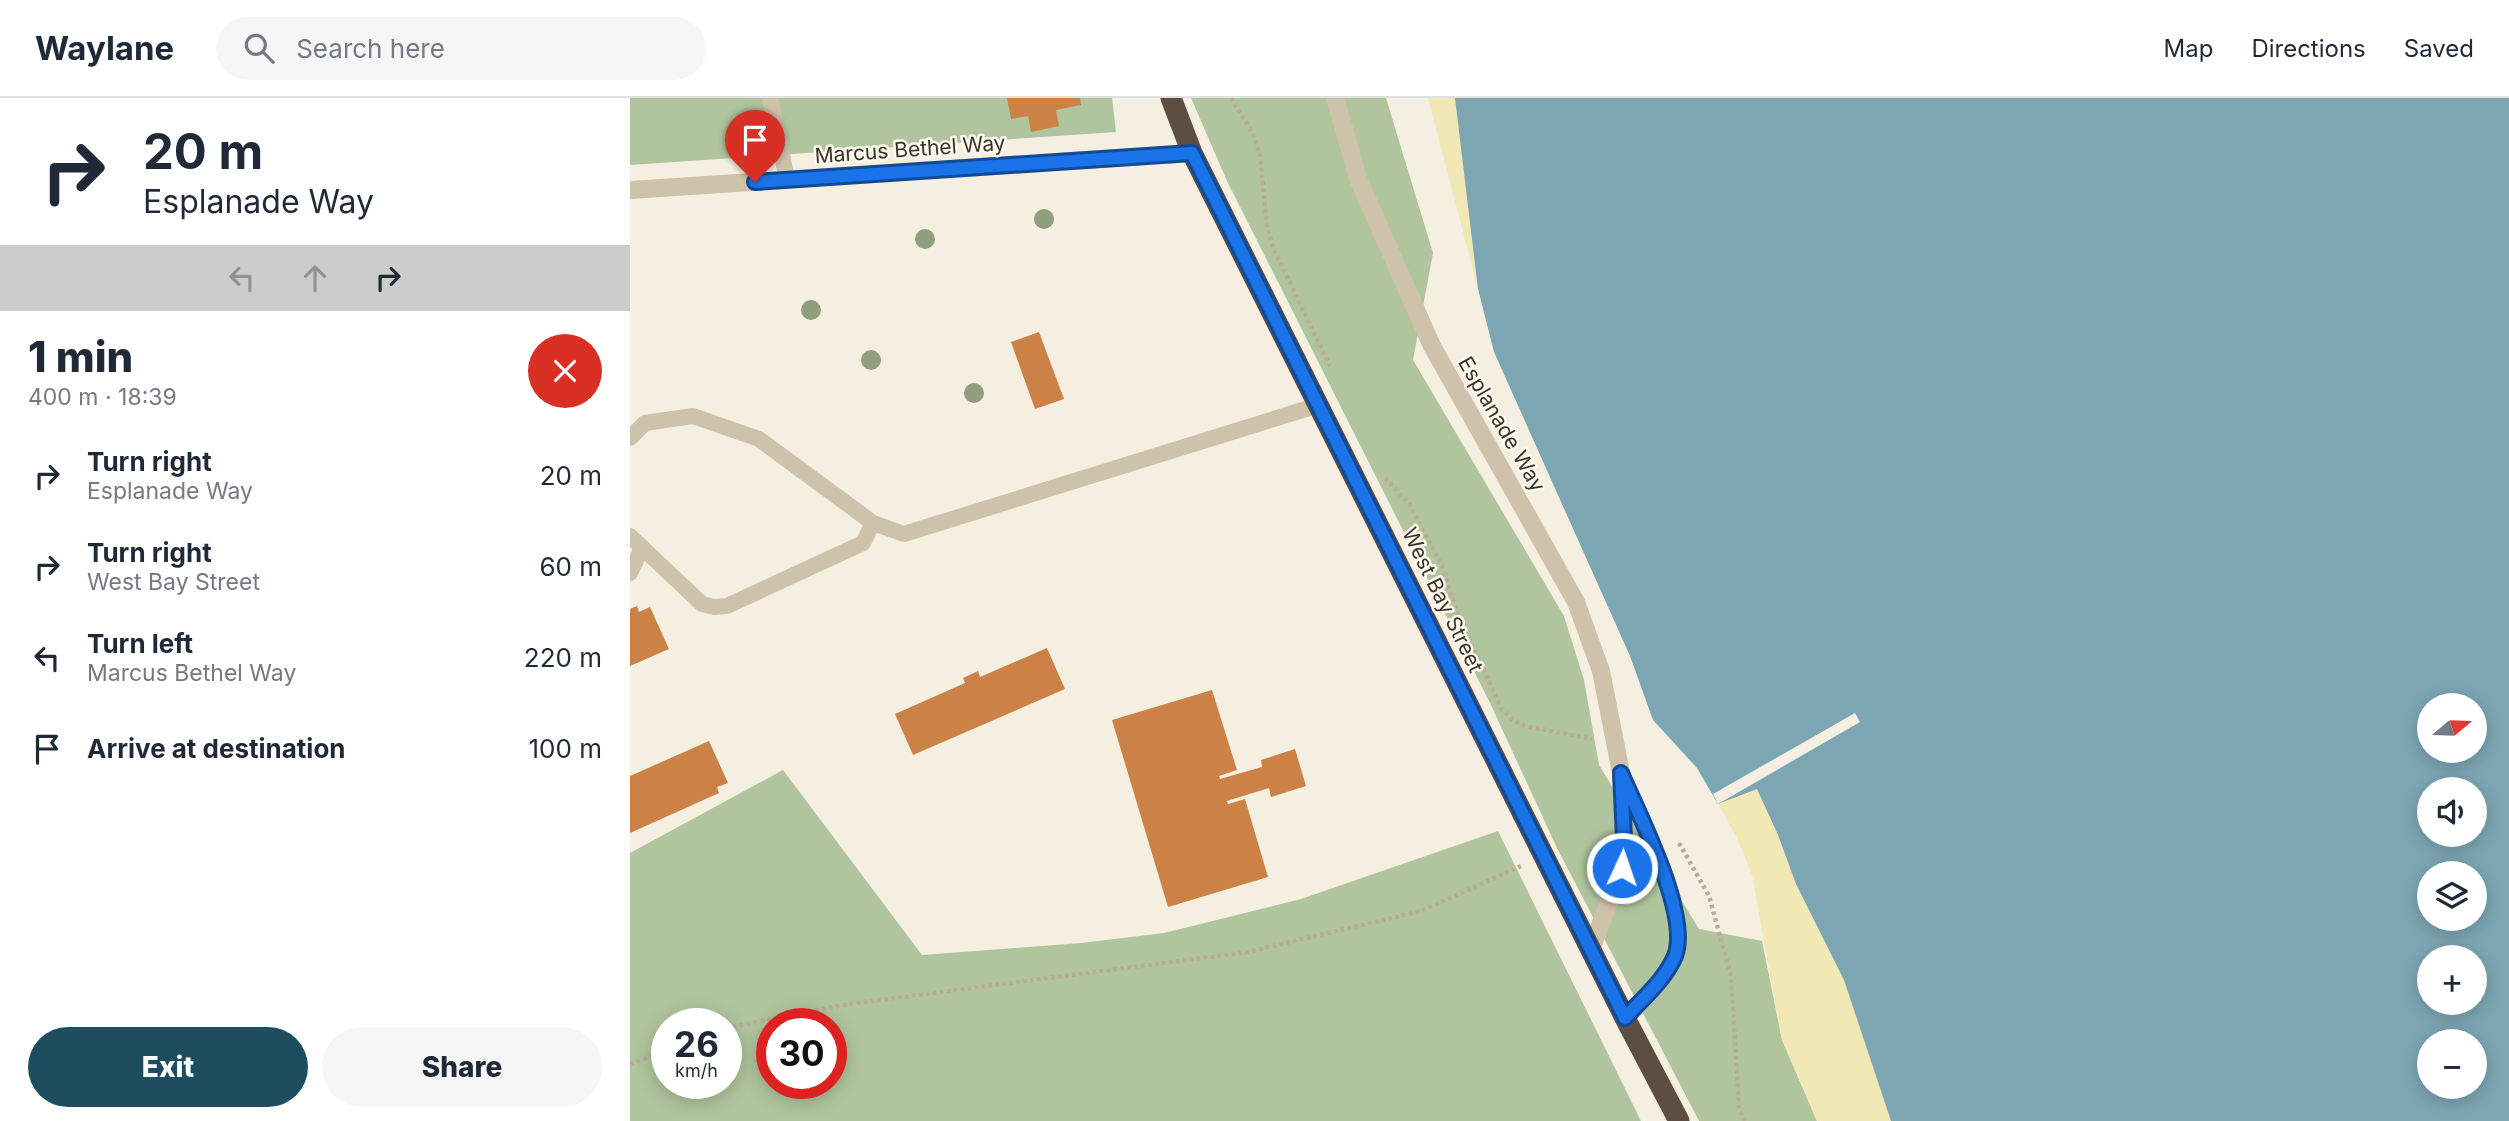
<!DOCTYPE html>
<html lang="en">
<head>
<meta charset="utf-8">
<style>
  body { margin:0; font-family:Inter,sans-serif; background:#f6f6f7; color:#1f2937; height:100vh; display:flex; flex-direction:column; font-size:26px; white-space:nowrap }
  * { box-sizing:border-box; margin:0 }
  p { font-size:23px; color:#747a83 }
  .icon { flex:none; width:38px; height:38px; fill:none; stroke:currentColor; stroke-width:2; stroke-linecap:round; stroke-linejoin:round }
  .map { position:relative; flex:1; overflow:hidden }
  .drawer { display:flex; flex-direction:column; background:#fff; width:630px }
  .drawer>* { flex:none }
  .top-card { background:#fff; color:#1f2937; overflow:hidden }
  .needle { width:46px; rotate:71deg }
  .buttons { position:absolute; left:1787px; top:595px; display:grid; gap:14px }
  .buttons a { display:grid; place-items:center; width:70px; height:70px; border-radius:50%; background:#fff; box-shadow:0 4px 18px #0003; font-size:35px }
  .speed { position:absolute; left:21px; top:910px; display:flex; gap:14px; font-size:35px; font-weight:700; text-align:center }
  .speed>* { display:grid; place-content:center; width:91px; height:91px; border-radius:50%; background:#fff; box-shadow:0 4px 18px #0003; line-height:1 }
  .speed small { font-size:18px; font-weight:400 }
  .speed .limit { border:10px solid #d22; background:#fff; color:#111 }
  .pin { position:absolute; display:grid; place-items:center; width:60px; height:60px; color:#fff; margin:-72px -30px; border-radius:50% 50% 50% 0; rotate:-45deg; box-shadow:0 0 7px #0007 }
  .pin .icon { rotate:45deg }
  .me { position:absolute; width:77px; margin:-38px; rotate:3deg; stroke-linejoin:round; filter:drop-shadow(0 0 5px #0008) }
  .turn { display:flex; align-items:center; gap:24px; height:147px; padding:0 28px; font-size:32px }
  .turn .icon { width:91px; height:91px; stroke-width:2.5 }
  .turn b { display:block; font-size:49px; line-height:60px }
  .lanes { display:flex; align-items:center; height:66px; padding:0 28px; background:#0003; justify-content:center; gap:35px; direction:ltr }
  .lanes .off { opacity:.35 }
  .round { display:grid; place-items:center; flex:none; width:74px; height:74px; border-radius:37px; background:#f6f6f7 }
  .summary { display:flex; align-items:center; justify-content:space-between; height:119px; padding:0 28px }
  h1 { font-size:42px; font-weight:800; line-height:52px }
  .button { display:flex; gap:14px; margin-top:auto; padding:14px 28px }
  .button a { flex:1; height:80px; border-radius:42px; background:#1d4d5f; color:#fff; font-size:28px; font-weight:800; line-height:80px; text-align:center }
  .button a+a { background:#f6f6f7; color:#1f2937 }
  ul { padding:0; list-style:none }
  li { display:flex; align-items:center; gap:21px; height:91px; padding:0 28px }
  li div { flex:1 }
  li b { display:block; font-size:26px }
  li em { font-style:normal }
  header { display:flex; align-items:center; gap:42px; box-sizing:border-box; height:98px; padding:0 35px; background:#fff; border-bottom:2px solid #e0e1e3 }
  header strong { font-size:33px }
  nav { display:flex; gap:38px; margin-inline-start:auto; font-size:24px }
  .search { width:490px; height:63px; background:#f6f6f7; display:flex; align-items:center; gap:18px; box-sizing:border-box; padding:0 24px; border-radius:38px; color:#747a83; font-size:26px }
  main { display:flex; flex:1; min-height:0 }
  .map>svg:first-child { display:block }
  .green { fill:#b0c59e; fill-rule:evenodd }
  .sand { fill:#f1e8b5 }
  .water { fill:#7da6b3; fill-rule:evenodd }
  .pier { fill:#f4efe0 }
  .building { fill:#cc8246 }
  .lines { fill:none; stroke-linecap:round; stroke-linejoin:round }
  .path { stroke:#baac94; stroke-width:4.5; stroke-dasharray:3.5 3.5; stroke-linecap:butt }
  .lane { stroke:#cec2aa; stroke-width:16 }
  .street { stroke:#cec2aa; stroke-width:18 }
  .highway { stroke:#5c4f41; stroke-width:21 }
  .tree { fill:#919e7d }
  .route-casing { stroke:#114b97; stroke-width:18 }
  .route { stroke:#1a73e8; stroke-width:12 }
  .labels { text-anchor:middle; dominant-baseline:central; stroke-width:5; stroke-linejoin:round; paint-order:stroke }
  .street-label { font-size:21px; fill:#3b332a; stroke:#fbf8ed }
</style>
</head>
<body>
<header>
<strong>Waylane</strong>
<div class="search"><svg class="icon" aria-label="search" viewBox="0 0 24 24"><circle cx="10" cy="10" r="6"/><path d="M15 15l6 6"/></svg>Search here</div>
<nav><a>Map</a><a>Directions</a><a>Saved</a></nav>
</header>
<main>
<section class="drawer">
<div class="top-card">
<div class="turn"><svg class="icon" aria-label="right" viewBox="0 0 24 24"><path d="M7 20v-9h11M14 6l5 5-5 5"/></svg><div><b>20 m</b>Esplanade Way</div></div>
<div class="lanes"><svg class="icon off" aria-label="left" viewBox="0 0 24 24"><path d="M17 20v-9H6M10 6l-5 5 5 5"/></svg><svg class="icon off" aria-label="ahead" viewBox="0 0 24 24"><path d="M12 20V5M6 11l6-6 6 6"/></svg><svg class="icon" aria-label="right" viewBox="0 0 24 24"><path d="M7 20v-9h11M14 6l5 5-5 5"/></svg></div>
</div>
<div class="summary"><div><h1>1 min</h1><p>400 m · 18:39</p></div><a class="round" style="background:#d93025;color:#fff"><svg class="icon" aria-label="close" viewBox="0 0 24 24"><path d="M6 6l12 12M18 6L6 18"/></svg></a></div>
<ul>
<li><svg class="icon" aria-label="right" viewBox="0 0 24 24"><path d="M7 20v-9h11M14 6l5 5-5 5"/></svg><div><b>Turn right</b><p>Esplanade Way</p></div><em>20 m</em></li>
<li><svg class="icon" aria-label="right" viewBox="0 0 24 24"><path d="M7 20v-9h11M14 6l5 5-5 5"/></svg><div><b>Turn right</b><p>West Bay Street</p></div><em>60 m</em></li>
<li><svg class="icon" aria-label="left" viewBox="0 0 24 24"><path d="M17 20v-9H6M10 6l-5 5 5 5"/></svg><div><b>Turn left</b><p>Marcus Bethel Way</p></div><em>220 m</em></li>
<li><svg class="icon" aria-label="arrive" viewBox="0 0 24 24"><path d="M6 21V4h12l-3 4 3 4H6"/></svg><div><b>Arrive at destination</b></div><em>100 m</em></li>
</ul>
<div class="button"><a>Exit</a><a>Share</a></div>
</section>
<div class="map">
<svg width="1879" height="1023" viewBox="0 0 1879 1023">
  <rect width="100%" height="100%" fill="#f4efe0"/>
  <g class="green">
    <polygon points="0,0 482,0 486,34 0,67"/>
    <polygon points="561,0 756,0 803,155 783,262 934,518 954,582 969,667 1069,831 1132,843 1152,942 1187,1023 1069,1023 927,750 860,605 597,83"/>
    <path d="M153 672 292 857 451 845 534 835 671 801 868 733 1011 1023H0V755ZM37 926H96V985H37ZM142 926H201V985H142Z"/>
  </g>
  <g class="sand">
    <polygon points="798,0 866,0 848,191"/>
    <polygon points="1178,655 1310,1023 1187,1023 1152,942 1122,777 1107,740 1088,706"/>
  </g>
  <path class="water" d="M825 0H1879V1023H1261L1214 882 1166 786 1148 737 1127 691 1088 706 1067 670 1023 622 1000 558 864 254 848 191ZM1799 607H1844V653H1799ZM1799 691H1844V737H1799ZM1799 775H1844V821H1799ZM1799 859H1844V905H1799ZM1799 943H1844V989H1799Z"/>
  <polygon class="pier" points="1225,615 1230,624 1088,706 1083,696"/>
  <g class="building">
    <polygon points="377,0 450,0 451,7 426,12 429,28 401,34 398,18 381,21"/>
    <polygon points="409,234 434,301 405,311 381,244"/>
    <polygon points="7,508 9,514 20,509 39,551 0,568 0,511"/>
    <polygon points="417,550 435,591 283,657 265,616 335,585 333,580 348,573 350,579"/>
    <polygon points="582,592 607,672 589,678 590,681 632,669 631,662 665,651 676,688 641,699 639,690 597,703 598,706 615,701 638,779 538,809 482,622"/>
    <polygon points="79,643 98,685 87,689 89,695 0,735 0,678"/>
  </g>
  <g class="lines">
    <g class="path">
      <polyline points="601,0 624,38 630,58 637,128 644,152 700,268"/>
      <polyline points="755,380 780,407 812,468 827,515 871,610 883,622 895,628 962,641"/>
      <polyline points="1049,745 1079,798 1101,878 1109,1011 1115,1023"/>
      <polyline points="96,930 219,906 618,854 791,813 891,768"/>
      <polyline points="0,966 37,952"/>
    </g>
    <g class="lane">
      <polyline points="140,0 157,81"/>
      <polyline points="0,340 15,325 63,318 129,341 243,425 274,436 689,307"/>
      <polyline points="0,438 72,506 84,509 97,508 233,445 243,425"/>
      <polyline points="0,475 12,450"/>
    </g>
    <g class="street">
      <polyline points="705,0 729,83 802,248 946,504 971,573 991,675 994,741 992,770 961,851"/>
      <polyline points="0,92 562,55"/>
      <path d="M995 920C1012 902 1037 881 1045 857 1060 816 1013 727 996 688"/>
    </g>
    <polyline class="highway" points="541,0 562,55 995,920 1049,1023"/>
  </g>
  <g class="tree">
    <circle cx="414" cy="121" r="10"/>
    <circle cx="295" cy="141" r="10"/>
    <circle cx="181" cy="212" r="10"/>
    <circle cx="241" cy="262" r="10"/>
    <circle cx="344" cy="295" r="10"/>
  </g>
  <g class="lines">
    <defs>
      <path id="route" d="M125 84 562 55 995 920C1012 901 1035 882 1045 858 1061 817 1008 715 991 675L994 741 992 770"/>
    </defs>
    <use href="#route" class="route-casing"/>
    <use href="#route" class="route"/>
  </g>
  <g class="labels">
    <g class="street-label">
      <text transform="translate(280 51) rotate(-4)">Marcus Bethel Way</text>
      <text transform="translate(872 326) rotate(60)">Esplanade Way</text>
      <text transform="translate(813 502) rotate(64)">West Bay Street</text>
    </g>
  </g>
</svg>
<div class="buttons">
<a><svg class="needle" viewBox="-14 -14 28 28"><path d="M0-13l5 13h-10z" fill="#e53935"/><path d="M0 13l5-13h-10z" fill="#747a83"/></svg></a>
<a><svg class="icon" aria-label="sound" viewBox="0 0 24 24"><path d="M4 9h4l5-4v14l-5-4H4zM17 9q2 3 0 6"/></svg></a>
<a><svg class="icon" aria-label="layers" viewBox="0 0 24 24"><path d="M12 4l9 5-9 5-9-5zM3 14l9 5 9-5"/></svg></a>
<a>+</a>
<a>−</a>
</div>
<div class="speed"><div>26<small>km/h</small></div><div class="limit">30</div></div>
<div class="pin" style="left:125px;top:84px;background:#d93025"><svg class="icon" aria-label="arrive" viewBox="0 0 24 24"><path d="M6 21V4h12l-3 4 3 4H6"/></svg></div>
<svg class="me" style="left:992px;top:770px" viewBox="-20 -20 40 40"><circle r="17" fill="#1a73e8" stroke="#fff" stroke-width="3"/><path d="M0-11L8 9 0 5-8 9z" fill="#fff"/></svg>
</div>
</main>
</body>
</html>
